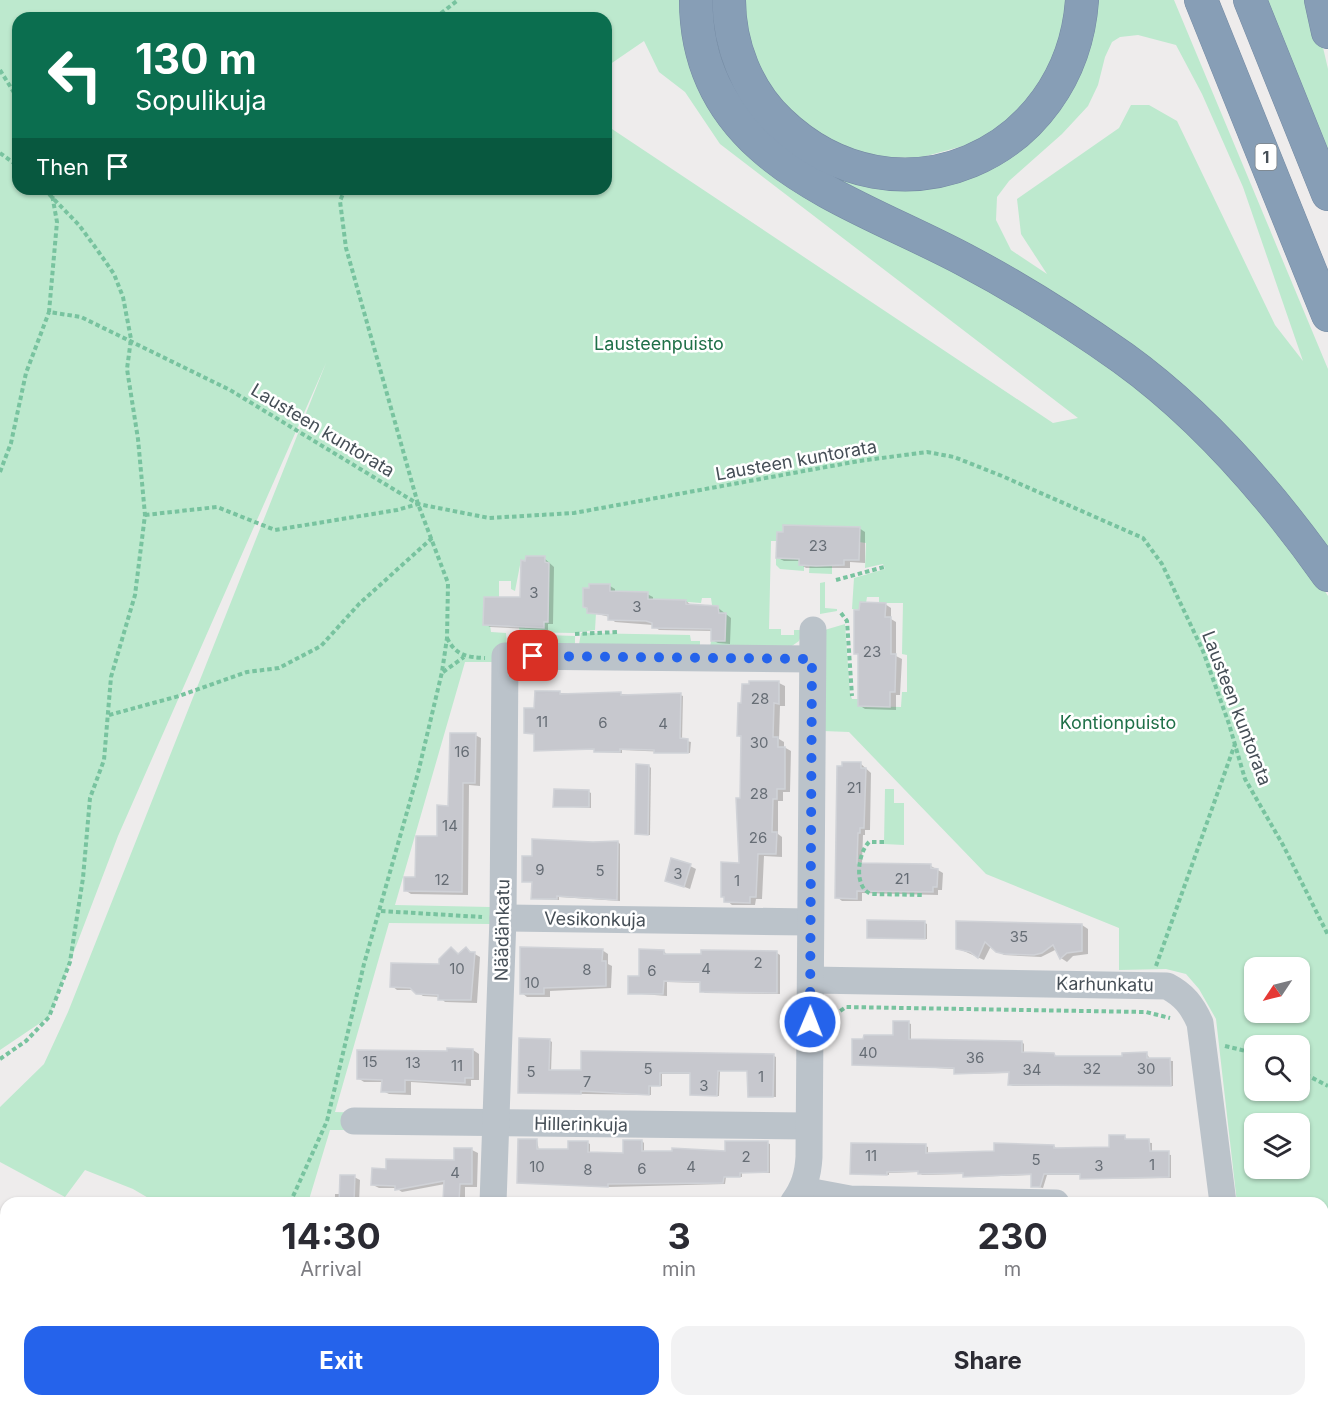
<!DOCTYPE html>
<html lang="en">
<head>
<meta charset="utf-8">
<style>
  body { margin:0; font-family:Inter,sans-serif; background:#f2f2f3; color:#2b2b33; height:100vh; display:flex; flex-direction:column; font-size:22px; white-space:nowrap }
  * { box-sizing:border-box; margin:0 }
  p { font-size:20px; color:#7c7c81 }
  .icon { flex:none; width:33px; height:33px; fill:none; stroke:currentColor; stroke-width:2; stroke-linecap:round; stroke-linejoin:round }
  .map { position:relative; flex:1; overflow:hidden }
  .sheet { position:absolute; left:0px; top:1197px; width:1329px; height:210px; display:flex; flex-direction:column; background:#fff; border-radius:18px 18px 0 0; box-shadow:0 2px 4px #0004 }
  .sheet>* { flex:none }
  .guide { position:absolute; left:12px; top:12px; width:600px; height:183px; border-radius:18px; box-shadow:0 2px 4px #0004; background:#0b6e4f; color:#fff; overflow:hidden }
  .needle { width:39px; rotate:235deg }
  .controls { position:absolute; left:1244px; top:957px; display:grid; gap:12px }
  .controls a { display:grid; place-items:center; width:66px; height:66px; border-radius:12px; background:#fff; box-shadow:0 2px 4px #0004; font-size:30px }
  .pin { position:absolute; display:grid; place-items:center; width:51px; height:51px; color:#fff; margin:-26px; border-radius:12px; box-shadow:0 3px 9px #0006 }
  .me { position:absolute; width:66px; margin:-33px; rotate:1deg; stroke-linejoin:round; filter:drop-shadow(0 0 4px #0008) }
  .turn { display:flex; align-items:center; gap:21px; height:126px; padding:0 24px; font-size:27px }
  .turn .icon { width:78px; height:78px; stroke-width:2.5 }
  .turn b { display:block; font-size:42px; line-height:51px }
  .then { display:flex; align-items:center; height:57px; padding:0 24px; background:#0003; gap:12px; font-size:22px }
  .eta { display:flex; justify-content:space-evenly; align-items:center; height:102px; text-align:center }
  .eta b { font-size:36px; font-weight:700; line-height:42px }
  .action { display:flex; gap:12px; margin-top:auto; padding:12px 24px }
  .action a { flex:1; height:69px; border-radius:18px; background:#2563eb; color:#fff; font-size:24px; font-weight:700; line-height:69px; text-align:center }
  .action a+a { background:#f2f2f3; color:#2b2b33 }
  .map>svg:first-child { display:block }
  .green { fill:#bde9ce; fill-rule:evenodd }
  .shadow { fill:#0003 }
  .building { fill:#c7c8ce; stroke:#d0d2d7; stroke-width:1.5 }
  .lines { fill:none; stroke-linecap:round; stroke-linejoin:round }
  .highway-casing { stroke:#7389a2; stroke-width:34 }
  .path { stroke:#78c39f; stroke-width:4; stroke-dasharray:4.5 3; stroke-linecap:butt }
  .minor { stroke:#bbc3ca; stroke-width:27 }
  .highway { stroke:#879eb6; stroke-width:33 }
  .route { stroke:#2563eb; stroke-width:10; stroke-dasharray:0 18 }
  .labels { text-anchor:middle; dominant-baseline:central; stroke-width:5; stroke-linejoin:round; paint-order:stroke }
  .number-label { font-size:15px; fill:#666d75 }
  .shield { fill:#fff; stroke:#7e8489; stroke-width:1.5 }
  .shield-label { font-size:16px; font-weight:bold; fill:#464f57 }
  .park-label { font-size:18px; fill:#1f7048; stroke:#fff }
  .street-label { font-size:18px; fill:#464f57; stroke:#fff }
</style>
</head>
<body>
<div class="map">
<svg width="1328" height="1407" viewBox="0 0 1328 1407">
  <rect width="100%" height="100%" fill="#eeecec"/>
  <g class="green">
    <path d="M0 0H684L700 87 1118 371 1211 453 1308 565 1328 596V1407H1258L1257 1401H1323V1203H1237L1216 1019 1199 989 1186 974 1166 969 1119 970V928L986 874 849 732 823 731 825 630 828 629 845 624 850 694 852 699H858V706L901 707 902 692H907V655L902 654 903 603H879V597H867L866 603H860L859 610 852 609 854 578 885 569 883 564 865 568 866 543 859 542V527L848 526V534C822 518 804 532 777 532V541H771L769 629H781V635H794V630H803L799 641 789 648H710L711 641H725L726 613H719L718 606 712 605 711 598H702L701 603 648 599 610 591V584L583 589V607L596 613 595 630 573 633 520 632 518 624 525 623V628H543L544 622H548L549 563 545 562 544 556H526L525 561 521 560 515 591 511 589V581H499V597H484V625H490L491 632 506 633 507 648 494 662H465L395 905 490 907V924L389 923 335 1112 367 1113V1130H330L308 1203H157L133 1189 85 1170 65 1197 0 1162V1107L44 1064 68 1012 326 363 118 836 49 1017 0 1050ZM18 18H606V67L644 41 659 72 685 92 720 144 1078 418 1053 423 606 125V189H18ZM1254 968H1299V1012H1254ZM1254 1046H1299V1090H1254ZM1254 1124H1299V1168H1254Z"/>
    <path d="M706 0H719L723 41 848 177 1012 148 1093 0H1174L1328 369V557L1231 442 812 176 722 79ZM1138 35 1176 45 1202 94 1243 187 1303 361 1275 325 1177 121 1149 105H1131L1119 128 1017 199 1021 234 1047 274 1011 250 996 220 997 197 1009 181 1062 134 1088 106 1098 85 1105 57 1112 42 1120 37Z"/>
    <polygon points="742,0 1073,0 1061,53 1037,91 1009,121 978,142 919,158 879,157 847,150 787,113 754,65"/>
    <polygon points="1267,0 1312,0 1328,69 1328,149"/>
    <polygon points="776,558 799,559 799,565 804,565 804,571 780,569 776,565"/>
    <polygon points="810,559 816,566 827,566 827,560 832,560 832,574 809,573"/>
    <polygon points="825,582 825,608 837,609 837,611 820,614 820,583"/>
    <polygon points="581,633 690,635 691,641 700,641 700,652 578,650"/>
    <polygon points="520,634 575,636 575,650 518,648"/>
    <polygon points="885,789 894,789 894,803 904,803 904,845 884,844"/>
    <polygon points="77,1401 197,1401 193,1407 74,1407"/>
    <polygon points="664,1401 968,1401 969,1407 691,1407"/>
  </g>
  <g class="shadow">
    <polygon points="859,528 865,532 865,563 850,562 850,568 806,568 800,564 800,561 784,561 778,558"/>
    <polygon points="544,558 554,567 553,624 548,624 548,630 490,627 485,624 522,598"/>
    <polygon points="610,586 615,589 615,593 647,594 653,597 653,601 686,601 691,605 717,607 731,618 730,644 718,643 712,640 713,631 659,630 653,625 615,622 610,617 589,612 584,606"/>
    <polygon points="885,604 891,608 891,619 896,622 896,656 902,659 900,695 896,695 896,710 865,709 859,705 860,656 856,653"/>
    <polygon points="779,683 785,686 785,706 780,706 779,739 784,742 784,747 791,751 790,792 783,792 783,801 778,801 778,834 782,837 782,857 764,856 762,899 756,899 755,905 732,905 722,896 740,864 742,738 739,736"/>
    <polygon points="560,693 680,695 683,696 682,740 691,742 690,753 622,750 622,753 598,752 596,749 538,751 535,750 536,734 526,733 536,710"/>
    <polygon points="475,735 481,738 480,786 469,785 468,895 411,894 405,890 416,879 438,838"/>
    <polygon points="861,764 871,773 870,830 865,830 865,835 863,835 862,864 931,866 943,873 942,890 938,890 938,895 862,893 862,901 842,901 837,897"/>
    <polygon points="649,766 651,768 650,835 639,835 636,833"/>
    <polygon points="589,792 591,793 591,808 555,806"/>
    <polygon points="618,842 620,844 620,901 559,897 559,900 535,899 533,898 533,882 523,881 593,844"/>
    <polygon points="690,866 696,869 690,889 666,880"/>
    <polygon points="925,923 927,924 927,939 869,937"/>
    <polygon points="957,923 1082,925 1088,929 1088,954 1073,956 1067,962 1061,958 1057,949 1041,957 1004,955 991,946 984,960 957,948"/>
    <polygon points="452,949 459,954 466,949 480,957 477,1003 445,1002 440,997 423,996 414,990 397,990 392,986 440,965"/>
    <polygon points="602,950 608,954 608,964 612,966 611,988 550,991 550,997 527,997 522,993"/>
    <polygon points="664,951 667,955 777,953 780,955 780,994 705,993 702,991 702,983 667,982 667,996 629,993"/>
    <polygon points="908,1023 911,1024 911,1040 1022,1042 1024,1044 1024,1054 1054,1054 1057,1058 1124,1057 1147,1054 1150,1059 1173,1061 1173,1086 1013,1086 1010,1085 1010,1073 958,1074 956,1069 853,1064 894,1036"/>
    <polygon points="549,1040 552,1042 551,1072 583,1072 774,1056 776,1057 776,1097 749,1096 748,1071 720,1071 719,1096 691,1095 692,1074 662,1074 662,1086 651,1086 651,1095 522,1093 520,1092"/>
    <polygon points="448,1050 473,1050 479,1054 479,1080 471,1080 471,1086 411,1082 411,1095 389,1094 383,1091 383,1082 364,1082 358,1078 448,1053"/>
    <polygon points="1125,1137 1128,1141 1152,1143 1152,1153 1171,1155 1171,1178 1085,1179 1082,1175 1047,1175 1043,1188 1033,1186 1033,1175 967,1177 964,1174 922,1175 919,1172 889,1173 889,1175 852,1173 925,1146 928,1147 928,1155 996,1153 1054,1146 1057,1149 1111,1149"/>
    <polygon points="537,1140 539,1151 570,1151 588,1143 590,1144 590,1154 624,1154 642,1141 644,1143 644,1152 673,1153 726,1152 767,1143 770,1144 770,1173 742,1173 742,1177 726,1177 725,1184 610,1187 521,1183 519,1182"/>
    <polygon points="472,1150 478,1153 477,1187 465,1187 465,1203 450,1203 445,1200 445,1184 402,1192 396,1188 379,1188 373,1185 387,1170 455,1161"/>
    <polygon points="354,1177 360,1180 359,1203 326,1203 326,1198 335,1198 335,1194 341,1194"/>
    <polygon points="0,1383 6,1387 6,1401 29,1401 39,1407 0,1407"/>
    <polygon points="250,1401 320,1401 320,1407 252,1407"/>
    <rect x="994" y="1401" width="31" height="6"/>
    <polygon points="327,1404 414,1407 327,1407"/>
  </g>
  <g class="building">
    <polygon points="783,525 860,527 859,560 844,560 844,565 816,566 799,565 799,559 776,558 777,532 783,532"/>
    <polygon points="526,556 545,556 545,562 549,563 548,622 544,622 544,628 483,625 484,597 520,597 521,560 525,561"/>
    <polygon points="589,584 610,584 610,591 648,592 648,599 686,600 686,604 718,606 719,613 726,613 725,641 711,641 711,629 652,628 652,623 646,621 608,620 608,615 587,613 587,608 583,607 583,588 589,588"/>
    <polygon points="860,602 886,603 885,617 891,617 891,654 896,654 895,692 890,692 890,707 858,706 858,654 854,654 854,610 859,610"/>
    <polygon points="749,681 779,681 779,704 774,703 773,737 778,737 778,747 785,747 785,789 777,789 777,799 773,799 772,832 777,832 776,854 758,854 756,897 750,897 750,903 724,902 724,897 721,897 721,862 739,863 736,798 740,798 741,736 737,736 738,703 741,703 742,684 749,684"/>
    <polygon points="535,691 560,691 560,694 621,692 621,695 681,693 680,738 688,739 688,753 654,753 654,750 620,749 620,752 594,752 594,749 534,751 534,734 524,733 524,708 534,708"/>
    <polygon points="450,733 476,733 475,783 463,783 462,892 404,891 404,877 415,877 416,836 437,836 437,805 448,806"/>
    <polygon points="842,762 861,762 861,768 866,768 864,828 860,828 860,833 858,833 857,863 931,864 931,868 938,869 937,887 933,887 933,892 857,891 857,899 835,898 837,766 842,766"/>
    <polygon points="636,764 649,765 648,835 635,834"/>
    <polygon points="554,789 589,790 589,807 553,807"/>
    <polygon points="532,839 593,842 618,841 617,900 557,896 557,899 531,899 532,882 522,882 522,856 532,856"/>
    <polygon points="671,858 691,864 684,887 665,881"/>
    <polygon points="867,920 925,921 925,939 867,938"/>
    <polygon points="956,921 1082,924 1082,951 1067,953 1060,959 1053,945 1042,953 1034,955 1004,954 996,952 985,942 978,958 970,952 956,949"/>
    <polygon points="451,947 458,954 466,947 470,952 475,952 471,1000 438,1000 438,995 416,994 410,988 390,987 391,963 439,964 439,959"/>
    <polygon points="520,947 603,949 602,961 606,961 606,986 544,988 544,994 520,994"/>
    <polygon points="639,949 664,950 664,954 701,954 701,950 777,951 777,993 700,992 700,982 664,981 663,994 628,994 628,976 639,976"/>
    <polygon points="893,1021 909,1021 909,1039 1022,1041 1022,1052 1054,1053 1055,1056 1122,1056 1122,1053 1147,1052 1147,1058 1170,1058 1171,1086 1008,1085 1009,1072 954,1074 954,1068 852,1065 852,1039 863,1039 864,1035 893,1035"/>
    <polygon points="519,1038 550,1039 549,1070 581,1070 581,1051 774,1054 773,1097 748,1097 747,1071 718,1071 717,1096 690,1095 690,1073 660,1073 660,1086 649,1086 649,1095 581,1091 581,1094 518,1093"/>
    <polygon points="447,1048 473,1049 473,1078 465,1078 465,1083 405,1080 405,1092 381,1092 382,1080 357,1079 357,1050 447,1051"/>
    <polygon points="1109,1135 1125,1135 1125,1139 1149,1139 1150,1151 1169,1151 1169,1177 1080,1179 1080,1174 1044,1174 1040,1187 1031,1187 1031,1174 963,1177 963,1173 918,1174 918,1171 887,1172 887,1175 850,1174 851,1143 926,1144 926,1153 994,1151 994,1143 1054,1145 1054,1148 1109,1147"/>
    <polygon points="518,1139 537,1139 537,1149 568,1149 568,1141 588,1141 588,1152 623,1153 623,1140 642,1140 642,1151 672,1151 672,1148 725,1151 725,1141 768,1141 768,1172 740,1173 740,1177 724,1177 723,1183 608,1184 608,1187 517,1183"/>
    <polygon points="454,1148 472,1148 472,1184 460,1184 459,1201 443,1201 444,1181 395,1190 395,1186 371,1185 372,1168 386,1169 386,1159 454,1160"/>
    <polygon points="340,1175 355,1175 354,1203 339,1203"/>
  </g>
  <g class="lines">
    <defs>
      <g id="highway">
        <path d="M696 0C696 160 851 199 965 260 1020 289 1072 322 1123 358 1202 415 1272 496 1328 575"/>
        <path d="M729 0C729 45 747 91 780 122 896 233 1071 156 1082 0"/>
        <polyline points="1201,0 1328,315"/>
        <polyline points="1250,0 1328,194"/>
        <polyline points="1321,0 1328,32"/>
      </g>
    </defs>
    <use href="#highway" class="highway-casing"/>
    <g class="path">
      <polyline points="435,18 458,0"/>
      <polyline points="0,70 18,99"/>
      <polyline points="0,153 18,166"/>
      <polyline points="51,189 57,222 49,312 81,317 230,390 418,504 489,518 574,513 859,461 927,452 954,457 1002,476 1143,538 1162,564 1203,651 1229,724 1245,779 1283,845 1328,935"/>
      <polyline points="0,472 11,443 26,373 49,312"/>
      <polyline points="145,515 217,507 275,530 397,510 418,504"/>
      <polyline points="836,580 884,567"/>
      <polyline points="841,613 847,621 852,696"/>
      <polyline points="575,634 618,632"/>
      <path d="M447 638C456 656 467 657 485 658"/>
      <polyline points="443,672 464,657"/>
      <polyline points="109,715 179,696 247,672 279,668 321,646 359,604 432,538"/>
      <path d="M884 842H869C858 853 853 887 871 894L923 895"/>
      <polyline points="381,911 482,917"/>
      <polyline points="1156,966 1235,744"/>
      <polyline points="834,1015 846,1007 1146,1012 1170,1018"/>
      <polyline points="1225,1046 1254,1053"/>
      <polyline points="0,1059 26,1041 49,1017 70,962 83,878 90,798 104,760 111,677 135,595 145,515 138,439 127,369 131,339 123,297 114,274 98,251 79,225 44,189"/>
      <polyline points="1299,1071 1328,1086"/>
      <polyline points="290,1203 327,1121 364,964 418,773 442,672 447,638 448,583 418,504 346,248 340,201 345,189"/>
      <polyline points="984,1401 984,1407"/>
      <polyline points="1079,1401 1098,1407"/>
      <polyline points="178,1407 182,1401"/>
      <polyline points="582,1407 588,1401"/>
    </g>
    <g class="minor">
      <polyline points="503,918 810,922"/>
      <path d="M811 980 1167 986C1184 995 1192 1005 1200 1023L1223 1203"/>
      <polyline points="354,1121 808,1126"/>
      <polyline points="802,1190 850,1199 1056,1203"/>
      <polyline points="493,1203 503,918 505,656 812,659"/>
      <path d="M793 1203C804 1188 808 1175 809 1157L813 630"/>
      <polyline points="526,1401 531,1407"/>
      <polyline points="1239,1401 1239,1407"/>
      <polyline points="554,1407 559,1401"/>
    </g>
    <use href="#highway" class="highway"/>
  </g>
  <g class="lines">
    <polyline class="route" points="533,656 812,659 810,1022"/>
  </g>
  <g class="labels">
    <g class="number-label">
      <text x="818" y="545">23</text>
      <text x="534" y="592">3</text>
      <text x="637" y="606">3</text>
      <text x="872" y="651">23</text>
      <text x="760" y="698">28</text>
      <text x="542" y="721">11</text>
      <text x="603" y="722">6</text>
      <text x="663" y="723">4</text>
      <text x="759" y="742">30</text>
      <text x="462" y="751">16</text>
      <text x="854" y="787">21</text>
      <text x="759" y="793">28</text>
      <text x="450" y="825">14</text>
      <text x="758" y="837">26</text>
      <text x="540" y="869">9</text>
      <text x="600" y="870">5</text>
      <text x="678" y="873">3</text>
      <text x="902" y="878">21</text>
      <text x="442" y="879">12</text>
      <text x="737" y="880">1</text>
      <text x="1019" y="936">35</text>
      <text x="758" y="962">2</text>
      <text x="457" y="968">10</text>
      <text x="706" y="968">4</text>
      <text x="587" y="969">8</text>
      <text x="652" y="970">6</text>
      <text x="532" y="982">10</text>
      <text x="868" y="1052">40</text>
      <text x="975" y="1057">36</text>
      <text x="370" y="1061">15</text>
      <text x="413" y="1062">13</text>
      <text x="457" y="1065">11</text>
      <text x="648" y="1068">5</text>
      <text x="1092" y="1068">32</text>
      <text x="1146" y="1068">30</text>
      <text x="1032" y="1069">34</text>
      <text x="531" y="1071">5</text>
      <text x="761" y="1076">1</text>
      <text x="587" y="1081">7</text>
      <text x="704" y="1085">3</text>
      <text x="871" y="1155">11</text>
      <text x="746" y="1156">2</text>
      <text x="1036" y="1159">5</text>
      <text x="1152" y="1164">1</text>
      <text x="1099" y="1165">3</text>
      <text x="537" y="1166">10</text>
      <text x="691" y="1166">4</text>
      <text x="642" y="1168">6</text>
      <text x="588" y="1169">8</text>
      <text x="455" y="1172">4</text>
    </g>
    <rect class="shield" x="1255.5" y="144" width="21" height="26" rx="4.5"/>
    <g class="shield-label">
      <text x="1266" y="157">1</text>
    </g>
    <g class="park-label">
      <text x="659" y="343">Lausteenpuisto</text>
      <text x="1118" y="722">Kontionpuisto</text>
    </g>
    <g class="street-label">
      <text transform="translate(323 430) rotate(31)">Lausteen kuntorata</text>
      <text transform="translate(796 460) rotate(-10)">Lausteen kuntorata</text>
      <text transform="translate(1237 708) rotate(69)">Lausteen kuntorata</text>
      <text transform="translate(595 919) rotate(1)">Vesikonkuja</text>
      <text transform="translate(502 930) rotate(-89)">Näädänkatu</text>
      <text transform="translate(1105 984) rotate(1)">Karhunkatu</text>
      <text transform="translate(581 1124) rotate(1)">Hillerinkuja</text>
    </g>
  </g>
</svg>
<div class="controls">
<a><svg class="needle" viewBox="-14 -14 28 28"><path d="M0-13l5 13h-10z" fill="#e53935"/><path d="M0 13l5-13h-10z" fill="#7c7c81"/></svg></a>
<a><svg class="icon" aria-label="search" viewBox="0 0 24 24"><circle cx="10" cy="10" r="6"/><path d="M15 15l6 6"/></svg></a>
<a><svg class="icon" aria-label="layers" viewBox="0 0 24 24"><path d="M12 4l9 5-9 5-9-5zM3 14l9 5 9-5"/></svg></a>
</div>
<div class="pin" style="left:533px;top:656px;background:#d93025"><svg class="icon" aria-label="arrive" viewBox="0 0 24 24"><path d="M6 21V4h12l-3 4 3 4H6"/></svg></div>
<svg class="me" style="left:810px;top:1022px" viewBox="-20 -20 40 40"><circle r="17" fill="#2563eb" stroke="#fff" stroke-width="3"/><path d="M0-11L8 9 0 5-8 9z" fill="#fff"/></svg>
<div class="guide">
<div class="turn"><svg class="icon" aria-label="left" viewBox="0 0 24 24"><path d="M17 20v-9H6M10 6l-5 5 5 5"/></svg><div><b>130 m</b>Sopulikuja</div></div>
<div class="then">Then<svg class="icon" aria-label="arrive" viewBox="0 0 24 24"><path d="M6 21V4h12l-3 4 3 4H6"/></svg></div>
</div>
<section class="sheet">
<div class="eta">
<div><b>14:30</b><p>Arrival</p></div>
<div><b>3</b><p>min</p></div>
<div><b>230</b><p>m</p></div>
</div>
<div class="action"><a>Exit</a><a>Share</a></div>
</section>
</div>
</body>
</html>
